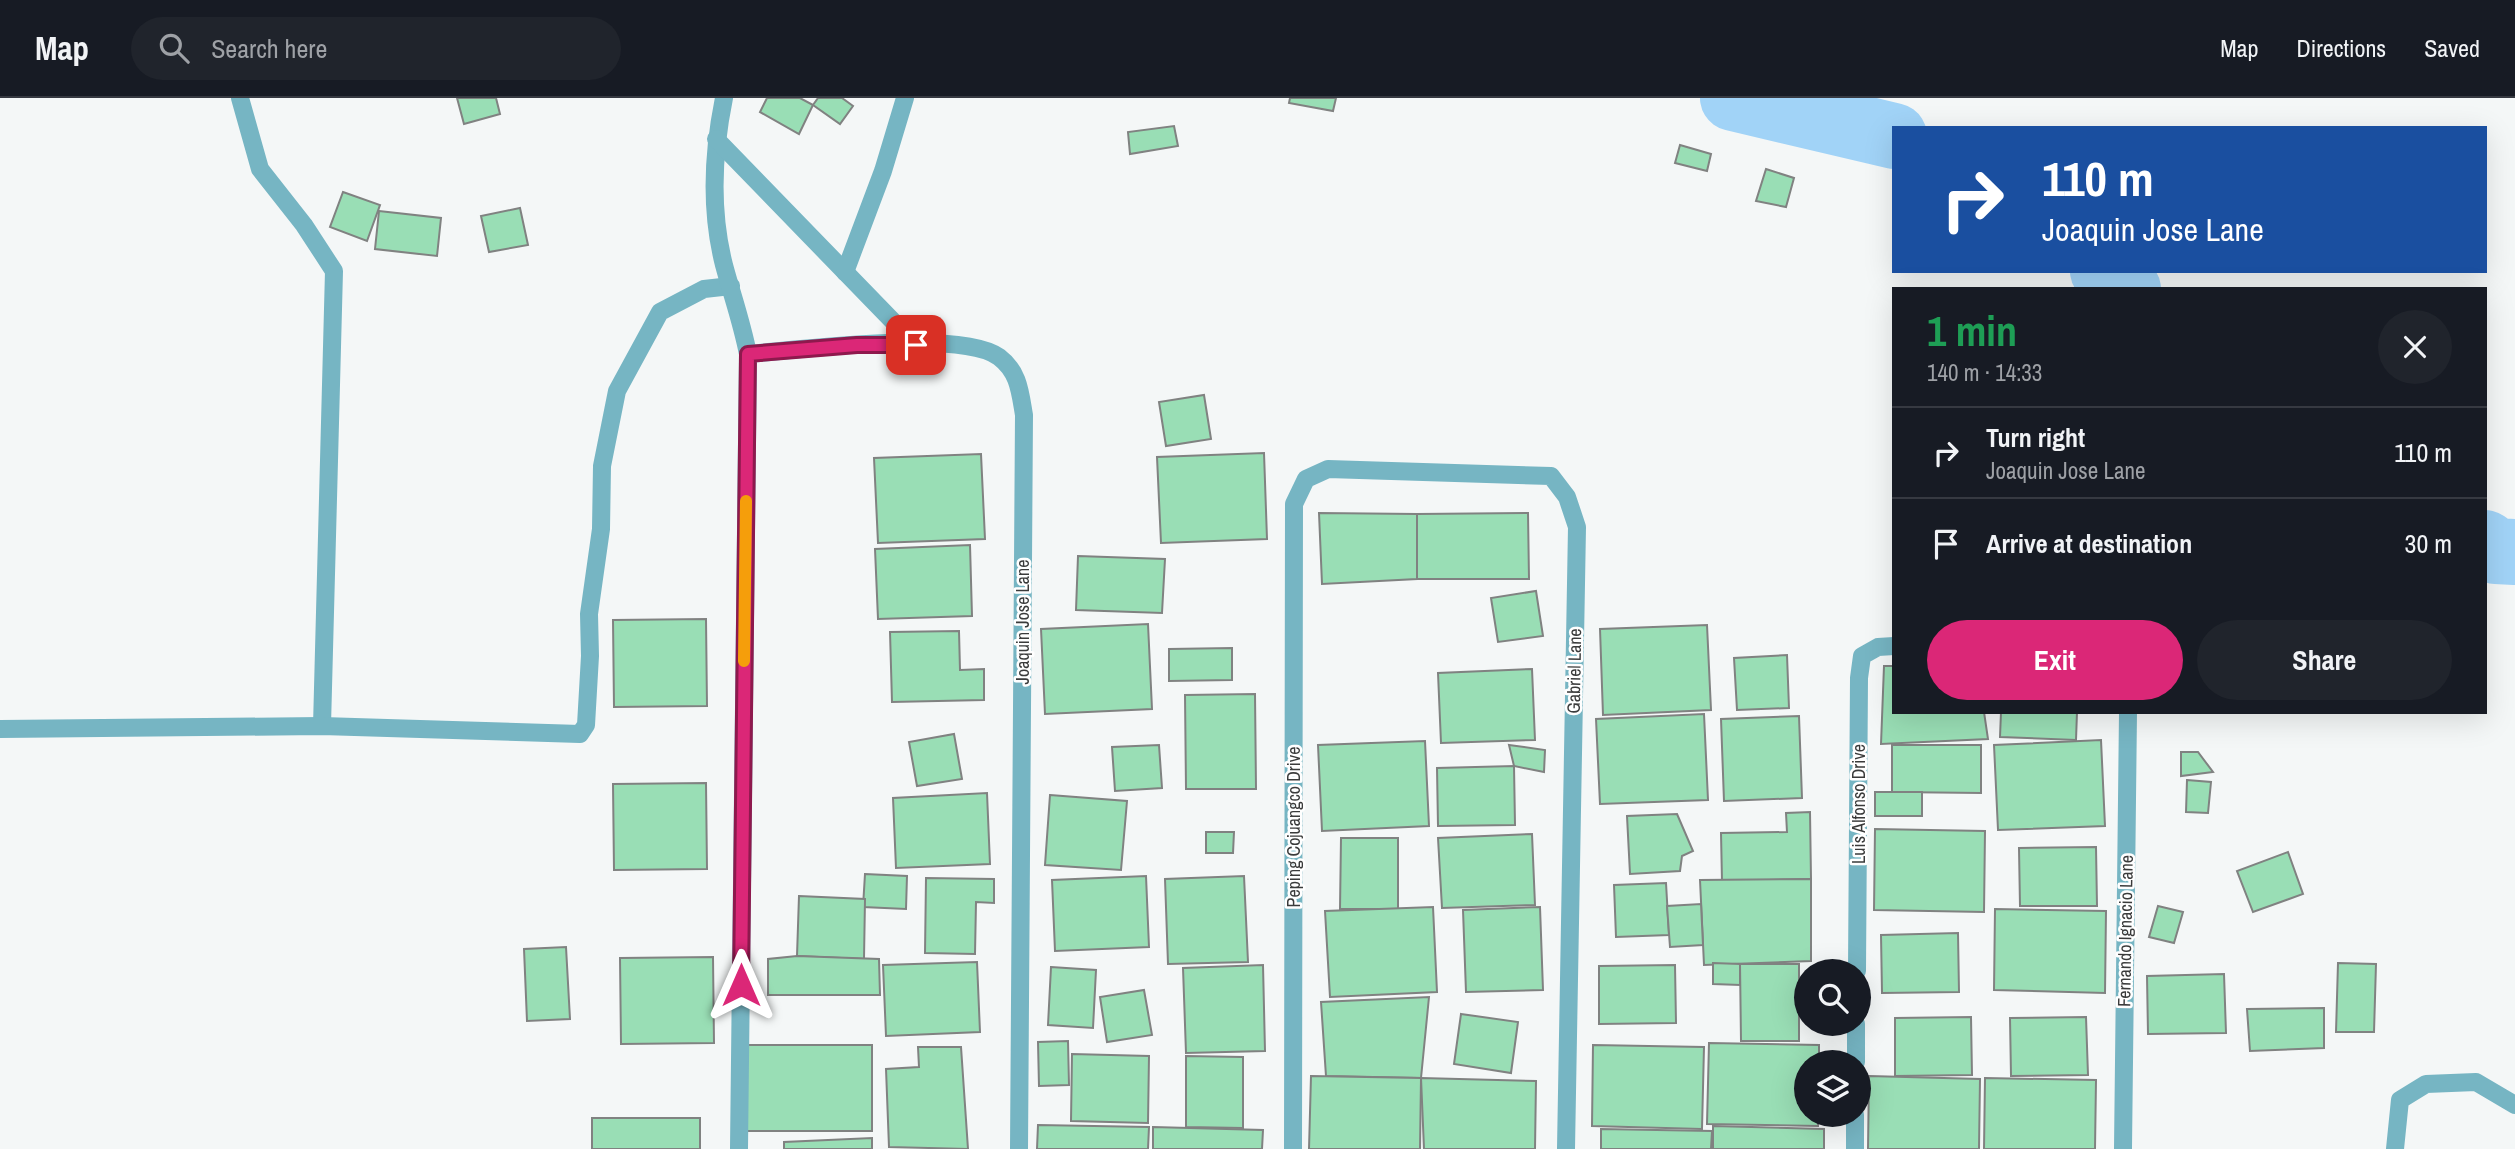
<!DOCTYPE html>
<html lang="en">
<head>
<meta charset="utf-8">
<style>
  body { margin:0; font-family:"Archivo Narrow",sans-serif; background:#20242c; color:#f1f3f6; height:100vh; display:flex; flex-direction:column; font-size:26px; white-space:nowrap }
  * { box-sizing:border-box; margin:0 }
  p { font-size:23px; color:#9ea1a6 }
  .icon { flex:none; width:38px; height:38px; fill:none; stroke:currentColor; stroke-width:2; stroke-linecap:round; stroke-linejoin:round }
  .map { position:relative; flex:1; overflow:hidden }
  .sheet { position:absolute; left:1892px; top:189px; width:595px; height:427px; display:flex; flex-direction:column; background:#171b24; border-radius:0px; box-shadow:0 7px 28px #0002 }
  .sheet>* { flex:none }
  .top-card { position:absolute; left:1892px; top:28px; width:595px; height:147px; border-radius:0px; box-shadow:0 7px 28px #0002; background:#1a4fa0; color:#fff; overflow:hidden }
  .buttons { position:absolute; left:1794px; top:861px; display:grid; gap:14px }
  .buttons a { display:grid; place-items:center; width:77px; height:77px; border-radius:50%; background:#171b24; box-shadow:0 7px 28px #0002; font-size:35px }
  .pin { position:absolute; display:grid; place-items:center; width:60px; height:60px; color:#fff; margin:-30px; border-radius:14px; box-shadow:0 4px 10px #0006 }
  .me { position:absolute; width:77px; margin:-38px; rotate:0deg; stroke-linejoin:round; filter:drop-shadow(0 0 5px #0008) }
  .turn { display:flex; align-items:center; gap:24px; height:147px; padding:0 35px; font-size:32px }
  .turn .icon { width:91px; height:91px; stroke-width:2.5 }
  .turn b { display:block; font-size:49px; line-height:60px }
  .round { display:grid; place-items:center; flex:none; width:74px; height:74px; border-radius:37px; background:#20242c }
  .overview { display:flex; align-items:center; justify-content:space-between; height:119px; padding:0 35px }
  h1 { font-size:42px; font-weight:700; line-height:52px; color:#1e9e55 }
  .cta { display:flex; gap:14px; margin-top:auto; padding:14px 35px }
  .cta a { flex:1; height:80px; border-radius:42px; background:#db2777; color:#fff; font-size:28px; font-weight:700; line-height:80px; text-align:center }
  .cta a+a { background:#20242c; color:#f1f3f6 }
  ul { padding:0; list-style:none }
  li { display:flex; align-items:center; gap:21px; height:91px; padding:0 35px; border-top:2px solid #363941 }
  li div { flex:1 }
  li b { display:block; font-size:26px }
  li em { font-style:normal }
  header { display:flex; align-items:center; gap:42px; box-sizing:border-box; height:98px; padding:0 35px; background:#171b24; border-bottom:2px solid #363941 }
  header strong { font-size:33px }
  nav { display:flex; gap:38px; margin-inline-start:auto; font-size:24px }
  .search { width:490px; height:63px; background:#20242c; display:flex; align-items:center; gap:18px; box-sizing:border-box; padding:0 24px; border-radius:38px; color:#9ea1a6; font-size:26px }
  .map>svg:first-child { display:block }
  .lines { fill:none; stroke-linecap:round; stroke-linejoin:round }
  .river { stroke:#a1d3f7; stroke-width:66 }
  .building { fill:#99deb5; stroke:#808281; stroke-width:2 }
  .lane { stroke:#76b5c3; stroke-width:18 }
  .street { stroke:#76b5c3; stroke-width:18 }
  .route-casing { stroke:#8e194d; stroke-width:18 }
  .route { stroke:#db2777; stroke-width:12 }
  .slow { stroke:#f59e0b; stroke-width:12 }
  .labels { text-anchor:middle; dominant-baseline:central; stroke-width:5; stroke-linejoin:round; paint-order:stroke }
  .street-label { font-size:18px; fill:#3a3b3b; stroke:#fff }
</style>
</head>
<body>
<header>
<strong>Map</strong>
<div class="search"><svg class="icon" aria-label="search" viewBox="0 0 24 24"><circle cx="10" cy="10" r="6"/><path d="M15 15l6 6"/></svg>Search here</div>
<nav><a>Map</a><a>Directions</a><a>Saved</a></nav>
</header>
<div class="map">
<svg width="2515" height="1051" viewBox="0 0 2515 1051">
  <rect width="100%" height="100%" fill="#f4f7f7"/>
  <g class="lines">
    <g class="river">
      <polyline points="1733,0 1894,38"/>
      <polyline points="2103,173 2128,191"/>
      <polyline points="2485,445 2496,453 2515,454"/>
    </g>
  </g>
  <g class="building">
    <polygon points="457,0 496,0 500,16 464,26"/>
    <polygon points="767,0 800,0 813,7 799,36 760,14"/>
    <polygon points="818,0 842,0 853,8 840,26 813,7"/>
    <polygon points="1290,0 1336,0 1333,13 1289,5"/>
    <polygon points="1174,28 1178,48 1130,56 1128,34"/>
    <polygon points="1680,47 1711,56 1707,73 1675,65"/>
    <polygon points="1766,71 1794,80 1786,109 1756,103"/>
    <polygon points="343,94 380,107 367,143 330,129"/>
    <polygon points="520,110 528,147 489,154 481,118"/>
    <polygon points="379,113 441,120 437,158 375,151"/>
    <polygon points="1204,297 1211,341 1166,348 1159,304"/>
    <polygon points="1264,355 1267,441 1161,445 1157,359"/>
    <polygon points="981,356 985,441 878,445 874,360"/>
    <polygon points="1319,415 1417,416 1417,481 1322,486"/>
    <polygon points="1528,415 1529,481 1417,481 1417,416"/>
    <polygon points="970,447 972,518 878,521 875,451"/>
    <polygon points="1078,458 1165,461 1162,515 1076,512"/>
    <polygon points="1536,493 1543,538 1498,544 1491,500"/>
    <polygon points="706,521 707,608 614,609 613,522"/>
    <polygon points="1148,526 1152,611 1045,616 1041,531"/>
    <polygon points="1707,527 1711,612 1603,617 1600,531"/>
    <polygon points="959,533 960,572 984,571 984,602 892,604 890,534"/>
    <polygon points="1232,550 1232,582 1169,583 1169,551"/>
    <polygon points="1787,557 1789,610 1737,612 1734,560"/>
    <polygon points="1884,568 1894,568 1894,614 1984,614 1988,641 1881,646"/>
    <polygon points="1532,571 1535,642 1441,645 1438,575"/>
    <polygon points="1255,596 1256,691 1186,691 1185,597"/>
    <polygon points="2001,614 2077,614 2076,642 2000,639"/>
    <polygon points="1704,616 1708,702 1600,706 1596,621"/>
    <polygon points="1799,618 1802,700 1724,703 1721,621"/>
    <polygon points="954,636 962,681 917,688 909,644"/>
    <polygon points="2101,642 2105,728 1998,732 1994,647"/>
    <polygon points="1425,643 1429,728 1322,733 1318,647"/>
    <polygon points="1159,647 1162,690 1115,693 1112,649"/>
    <polygon points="1509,647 1545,652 1544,674 1514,668"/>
    <polygon points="1892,647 1981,647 1981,695 1892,694"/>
    <polygon points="2181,654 2198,654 2213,674 2181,678"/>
    <polygon points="1514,668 1515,727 1438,728 1437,670"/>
    <polygon points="2187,682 2211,684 2208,715 2186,714"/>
    <polygon points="706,685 707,771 614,772 613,686"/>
    <rect x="1875" y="694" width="47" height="24"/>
    <polygon points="987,695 990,766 896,770 893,700"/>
    <polygon points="1050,697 1127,703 1121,772 1045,767"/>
    <polygon points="1810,714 1811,781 1722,783 1721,735 1787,734 1786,715"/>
    <polygon points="1677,716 1693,753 1682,758 1680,773 1630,776 1627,718"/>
    <polygon points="1875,731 1985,733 1984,814 1874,812"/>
    <polygon points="1206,734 1234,734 1233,755 1206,755"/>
    <polygon points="1532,736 1535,807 1442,810 1438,740"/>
    <polygon points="1341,740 1398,740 1398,811 1340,811"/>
    <polygon points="2096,749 2097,808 2020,808 2019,750"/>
    <polygon points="2288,754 2303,796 2253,814 2237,773"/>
    <polygon points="865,776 907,778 906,811 863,809"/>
    <polygon points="1146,778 1149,849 1055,853 1052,782"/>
    <polygon points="1244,778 1248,864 1168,866 1165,781"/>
    <polygon points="926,780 994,781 994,805 976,804 975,856 925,855"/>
    <polygon points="1811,781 1811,863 1704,867 1700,782"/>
    <polygon points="1666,785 1669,837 1616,839 1614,787"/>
    <polygon points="799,798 865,801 864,861 797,858"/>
    <polygon points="1701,806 1703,847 1670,849 1667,808"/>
    <polygon points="2158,808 2183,814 2174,845 2149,839"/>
    <polygon points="1433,809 1437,894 1330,899 1325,813"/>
    <polygon points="1540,809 1543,892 1466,894 1463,812"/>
    <polygon points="1995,811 2106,813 2105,895 1994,892"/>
    <polygon points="1958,835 1959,894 1882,895 1881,837"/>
    <polygon points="566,849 570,921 527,923 524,851"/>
    <polygon points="797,858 879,861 880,897 768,897 768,861"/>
    <polygon points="713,859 714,945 621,946 620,860"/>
    <polygon points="977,864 980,934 886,938 883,867"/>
    <polygon points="1713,865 1740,866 1740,887 1713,886"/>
    <polygon points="2338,865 2376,866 2374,934 2336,934"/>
    <polygon points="1740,866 1799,866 1799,943 1741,943"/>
    <polygon points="1263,867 1265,953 1186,955 1183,870"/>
    <polygon points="1675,867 1676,925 1599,926 1599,868"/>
    <polygon points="1051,869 1096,872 1093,930 1048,927"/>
    <polygon points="2224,876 2226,935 2148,936 2147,878"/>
    <polygon points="1144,892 1152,937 1107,944 1100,899"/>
    <polygon points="1429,899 1421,980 1326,978 1321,904"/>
    <polygon points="2324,910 2324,950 2250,953 2247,911"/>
    <polygon points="1461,916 1518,924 1511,975 1454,966"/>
    <polygon points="1971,919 1972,977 1895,978 1895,920"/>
    <polygon points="2086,919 2088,977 2011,978 2010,920"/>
    <polygon points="1068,943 1069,987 1039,988 1038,944"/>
    <polygon points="1709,945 1819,947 1819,964 1806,964 1806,1017 1818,1017 1818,1028 1707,1026"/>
    <rect x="746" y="947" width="126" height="86"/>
    <polygon points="1593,947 1704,949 1702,1031 1592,1028"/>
    <polygon points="918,949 961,949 968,1051 889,1049 886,971 919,969"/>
    <polygon points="1072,956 1149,958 1148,1025 1071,1023"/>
    <polygon points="1186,958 1243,959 1243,1030 1186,1029"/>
    <polygon points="1311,978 1421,980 1420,1051 1309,1051"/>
    <polygon points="1869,978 1980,981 1979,1051 1868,1051"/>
    <polygon points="1421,980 1536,983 1535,1051 1424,1051"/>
    <polygon points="1985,980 2096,982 2095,1051 1984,1051"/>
    <rect x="592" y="1020" width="108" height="31"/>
    <polygon points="1038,1027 1149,1029 1148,1051 1037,1051"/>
    <polygon points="1713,1028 1824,1031 1824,1051 1713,1051"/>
    <polygon points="1153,1029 1263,1032 1262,1051 1153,1051"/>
    <polygon points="1601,1031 1712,1033 1711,1051 1601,1051"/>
    <polygon points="872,1040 872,1051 784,1051 784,1044"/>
  </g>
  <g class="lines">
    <g class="lane">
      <polyline points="240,0 260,71 304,127 334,173 322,628"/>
      <polyline points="0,631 322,628 580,636 586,627 590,558 589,516 601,431 602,368 617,293 660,214 704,191 731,188"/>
    </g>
    <g class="street">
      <path d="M724 0C713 54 710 112 724 167 732 197 742 225 748 256L739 1051"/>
      <polyline points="716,41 916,247"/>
      <polyline points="845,174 883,73 905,0"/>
      <path d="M748 256C798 252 962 231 999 259 1019 274 1020 294 1024 317L1019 1051"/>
      <polyline points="1857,873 1859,580 1862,558 1878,549 1894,548"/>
      <polyline points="1856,964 1856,926"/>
      <polyline points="1293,1051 1294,406 1306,381 1328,371 1551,378 1567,399 1577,429 1566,1051"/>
      <polyline points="1855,1051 1855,1017"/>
      <polyline points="2123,1051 2128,614"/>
      <polyline points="2395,1051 2400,1002 2426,986 2476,984 2515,1007"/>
    </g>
  </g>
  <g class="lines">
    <defs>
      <polyline id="route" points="741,887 748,256 857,247 916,247"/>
    </defs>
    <use href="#route" class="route-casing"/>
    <use href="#route" class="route"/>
    <polyline class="slow" points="744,563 746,403"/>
  </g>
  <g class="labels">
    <g class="street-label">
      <text transform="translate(1022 524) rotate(-90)">Joaquin Jose Lane</text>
      <text transform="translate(1574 573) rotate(-89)">Gabriel Lane</text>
      <text transform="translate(1858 706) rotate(-90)">Luis Alfonso Drive</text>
      <text transform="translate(1293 729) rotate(-90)">Peping Cojuangco Drive</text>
      <text transform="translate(2125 833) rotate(-89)">Fernando Ignacio Lane</text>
    </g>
  </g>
</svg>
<div class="buttons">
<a><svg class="icon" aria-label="search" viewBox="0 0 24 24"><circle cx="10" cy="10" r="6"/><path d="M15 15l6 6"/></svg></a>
<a><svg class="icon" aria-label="layers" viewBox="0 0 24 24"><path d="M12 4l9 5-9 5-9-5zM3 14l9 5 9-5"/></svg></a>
</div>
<div class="pin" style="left:916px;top:247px;background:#d93025"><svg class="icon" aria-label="arrive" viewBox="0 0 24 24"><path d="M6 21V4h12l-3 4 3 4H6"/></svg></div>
<svg class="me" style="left:741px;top:887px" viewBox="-20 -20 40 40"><path d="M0-17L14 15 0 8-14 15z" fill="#db2777" stroke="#fff" stroke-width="4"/></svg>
<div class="top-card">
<div class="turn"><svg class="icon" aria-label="right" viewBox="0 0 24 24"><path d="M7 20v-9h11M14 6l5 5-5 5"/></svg><div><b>110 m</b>Joaquin Jose Lane</div></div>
</div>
<section class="sheet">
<div class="overview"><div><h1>1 min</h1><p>140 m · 14:33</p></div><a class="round"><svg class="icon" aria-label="close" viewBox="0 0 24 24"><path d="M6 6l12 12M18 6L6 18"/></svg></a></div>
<ul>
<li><svg class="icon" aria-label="right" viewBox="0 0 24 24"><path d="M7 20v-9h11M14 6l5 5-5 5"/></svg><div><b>Turn right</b><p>Joaquin Jose Lane</p></div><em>110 m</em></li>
<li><svg class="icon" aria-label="arrive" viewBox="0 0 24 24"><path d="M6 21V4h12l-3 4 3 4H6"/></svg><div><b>Arrive at destination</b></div><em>30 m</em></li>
</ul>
<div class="cta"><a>Exit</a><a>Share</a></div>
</section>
</div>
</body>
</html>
